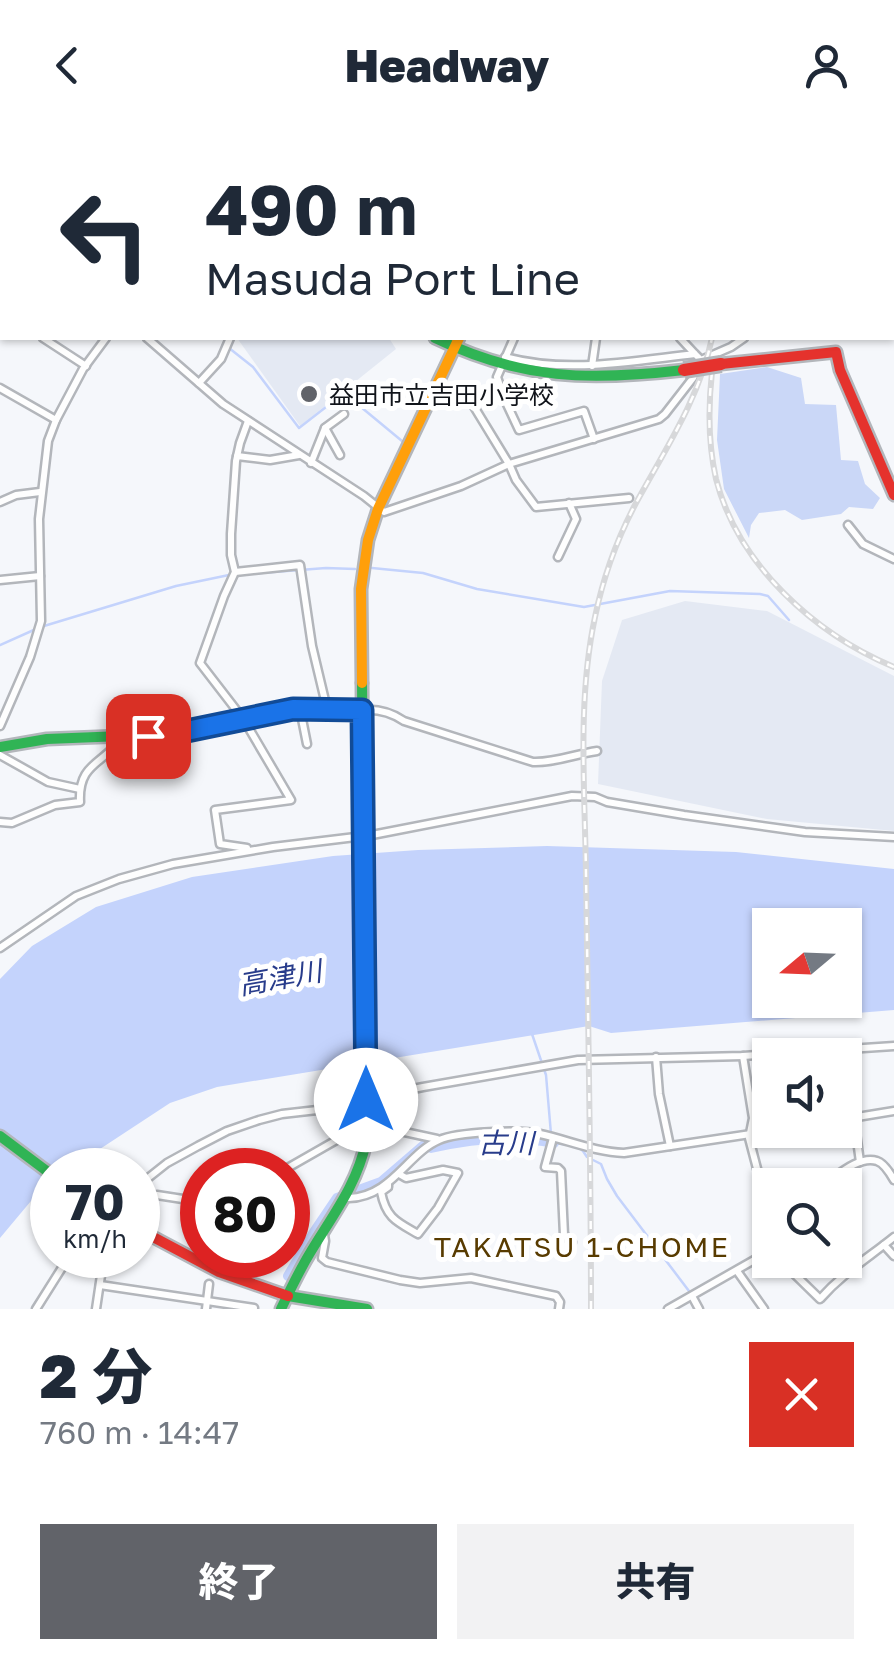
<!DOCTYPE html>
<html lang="ja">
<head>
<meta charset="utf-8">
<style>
  body { margin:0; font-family:"Golos Text","Noto Sans JP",sans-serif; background:#f2f2f3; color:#1f2937; height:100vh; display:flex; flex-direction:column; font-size:38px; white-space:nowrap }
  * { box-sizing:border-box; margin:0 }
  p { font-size:32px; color:#747a83 }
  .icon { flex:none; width:55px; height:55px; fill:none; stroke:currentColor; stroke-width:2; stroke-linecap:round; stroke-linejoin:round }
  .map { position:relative; height:1179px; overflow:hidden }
  .side { display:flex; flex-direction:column; background:#fff; flex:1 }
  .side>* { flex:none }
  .guide { position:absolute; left:0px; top:0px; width:895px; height:210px; box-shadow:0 2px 8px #0004; background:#fff; color:#1f2937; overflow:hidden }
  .needle { width:65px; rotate:251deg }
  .controls { position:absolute; left:752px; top:778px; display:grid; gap:20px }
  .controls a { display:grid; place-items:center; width:110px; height:110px; border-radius:0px; background:#fff; box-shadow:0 2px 8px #0004; font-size:50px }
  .speed { position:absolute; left:30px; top:1018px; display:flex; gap:20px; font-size:50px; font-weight:700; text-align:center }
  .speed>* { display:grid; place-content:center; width:130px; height:130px; border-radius:50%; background:#fff; box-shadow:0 2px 8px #0004; line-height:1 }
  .speed small { font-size:25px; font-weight:400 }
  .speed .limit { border:15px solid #d22; background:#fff; color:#111 }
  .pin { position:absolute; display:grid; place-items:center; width:85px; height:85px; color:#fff; margin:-42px; border-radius:20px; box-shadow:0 5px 15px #0006 }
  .me { position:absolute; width:110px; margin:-55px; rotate:0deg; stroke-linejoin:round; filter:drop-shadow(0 0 8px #0008) }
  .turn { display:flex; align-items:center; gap:35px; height:210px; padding:0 40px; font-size:45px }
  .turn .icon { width:130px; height:130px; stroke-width:2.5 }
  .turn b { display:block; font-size:70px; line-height:85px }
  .round { display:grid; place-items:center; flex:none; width:105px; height:105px; border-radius:0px; background:#f2f2f3 }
  .headline { display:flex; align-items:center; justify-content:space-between; height:170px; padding:0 40px }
  h1 { font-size:60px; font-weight:800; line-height:75px }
  .button { display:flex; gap:20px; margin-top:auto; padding:20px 40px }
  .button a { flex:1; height:115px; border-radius:0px; background:#616369; color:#fff; font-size:40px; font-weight:800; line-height:115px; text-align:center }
  .button a+a { background:#f2f2f3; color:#1f2937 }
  header { display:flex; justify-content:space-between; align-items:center; height:130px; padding:0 40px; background:#fff; font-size:45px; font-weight:800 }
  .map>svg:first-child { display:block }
  .built { fill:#e4e9f3 }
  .forest { fill:#cad7f7 }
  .water { fill:#c4d3fc; fill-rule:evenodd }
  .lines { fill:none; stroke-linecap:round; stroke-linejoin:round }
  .stream { stroke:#c4d3fc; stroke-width:2.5 }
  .river { stroke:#c4d3fc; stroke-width:10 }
  .street-casing { stroke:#b3b6bb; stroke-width:11 }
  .fast-casing { stroke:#b3b6bb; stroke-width:15 }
  .slow-casing { stroke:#b3b6bb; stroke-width:15 }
  .jam-casing { stroke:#b3b6bb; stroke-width:15 }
  .street { stroke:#fefefe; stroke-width:6 }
  .fast { stroke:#30b455; stroke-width:10 }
  .slow { stroke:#ff9f0a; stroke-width:10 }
  .jam { stroke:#e5322d; stroke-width:10 }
  .rail-casing { stroke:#d7d8da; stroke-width:6 }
  .rail { stroke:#fff; stroke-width:2.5; stroke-dasharray:8; stroke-linecap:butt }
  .jam-bridge-casing { stroke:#b3b6bb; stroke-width:18; stroke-linecap:butt }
  .jam-bridge { stroke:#e5322d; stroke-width:12 }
  .route-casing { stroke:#114b97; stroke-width:25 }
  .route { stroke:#1a73e8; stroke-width:18 }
  .poi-dot { fill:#616369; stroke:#fff; stroke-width:4 }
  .labels { text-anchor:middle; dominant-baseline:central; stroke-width:10; stroke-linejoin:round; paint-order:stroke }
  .poi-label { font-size:25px; fill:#11141a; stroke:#fff; text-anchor:start }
  .water-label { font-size:28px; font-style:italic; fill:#283c8b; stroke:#fff }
  .neighbourhood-label { font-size:28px; letter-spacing:2.5px; fill:#583b00; stroke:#fff }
</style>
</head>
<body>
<header><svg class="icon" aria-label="back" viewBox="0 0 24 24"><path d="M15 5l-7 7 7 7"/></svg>Headway<svg class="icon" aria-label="person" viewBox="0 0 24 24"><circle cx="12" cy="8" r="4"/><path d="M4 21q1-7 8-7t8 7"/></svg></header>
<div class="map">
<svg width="894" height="1179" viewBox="0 0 894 1179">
  <rect width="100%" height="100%" fill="#f5f7fb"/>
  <g class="built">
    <polygon points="237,208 389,208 396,219 300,296"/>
    <polygon points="685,471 767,481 894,546 894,701 767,689 598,654 602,551 622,490"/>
  </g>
  <polygon class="forest" points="767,237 801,248 805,274 836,275 841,330 858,331 865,354 880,368 873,379 849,377 841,384 802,390 785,380 759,383 751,395 749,408 724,359 717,310 720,244"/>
  <path class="water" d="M547 716 736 722 894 739V880L611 903 589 896 217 957 170 973 68 1040H52V1051L41 1059 0 1108V849L32 816 96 777 192 747 333 726 418 720ZM770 795H845V870H770Z"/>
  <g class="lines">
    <g class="stream">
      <polyline points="282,0 284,2"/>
      <polyline points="679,2 680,0"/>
      <polyline points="229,218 253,237 299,298 344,263 402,311"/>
      <polyline points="372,438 423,443 477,459 584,477 670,461 760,464 768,466 789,490"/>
      <polyline points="247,444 326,438 355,439"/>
      <polyline points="44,496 176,456 229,445"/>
      <polyline points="0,515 36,499"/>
      <polyline points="532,904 546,945 551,1004"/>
      <polyline points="553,1011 554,1013 577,1016 583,1021 587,1027 601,1034 607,1049 617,1066 692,1165"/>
    </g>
    <path class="river" d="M288 1146 314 1102 337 1068 381 1052 424 1015 431 1018C470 1009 515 1005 554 1013"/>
    <defs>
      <g id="street">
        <polyline points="39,0 41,2"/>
        <polyline points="398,0 401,2"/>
        <polyline points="808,0 827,2"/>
        <polyline points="93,2 93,0"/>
        <polyline points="228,2 236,0"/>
        <polyline points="371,2 374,0"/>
        <polyline points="450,2 451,0"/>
        <polyline points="493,2 493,0"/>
        <polyline points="592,2 592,0"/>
        <polyline points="634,2 634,0"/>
        <polyline points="675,2 675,0"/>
        <polyline points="885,2 886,0"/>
        <polyline points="892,10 894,10"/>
        <polyline points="0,25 2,21"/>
        <polyline points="0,66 2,65"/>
        <polyline points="892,92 894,93"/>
        <polyline points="892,152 894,152"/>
        <polyline points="0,154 2,153"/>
        <polyline points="0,168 2,167"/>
        <polyline points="0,181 2,180"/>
        <polyline points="43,208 86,236"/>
        <polyline points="147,208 223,274 364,366 384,382 461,356 509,334 659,289 665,284 693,248 701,230"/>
        <polyline points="514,208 497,247 504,268 519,300 584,281 594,309"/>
        <polyline points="680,208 694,223"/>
        <path d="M505 227C567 244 632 231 695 224L701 230 731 217 744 208"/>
        <polyline points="592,236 596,208"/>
        <polyline points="199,253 221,229 230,208"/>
        <polyline points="438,253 465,266 473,275 509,334 516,350 536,377 629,368"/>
        <polyline points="0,258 56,290"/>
        <polyline points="325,298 340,325"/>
        <polyline points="237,326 270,330 299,325"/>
        <polyline points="311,333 325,298 344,284"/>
        <polyline points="0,372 16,365 40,362"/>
        <polyline points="848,395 863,414 894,429"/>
        <polyline points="558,427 576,389 569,373"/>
        <polyline points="235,442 300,435 312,516 327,579"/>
        <polyline points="0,450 40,446"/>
        <polyline points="300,579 307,614"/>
        <path d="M364 580C378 579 392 583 404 591L533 632C555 633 575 624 597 621"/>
        <polyline points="0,596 30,527 41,491 39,389 48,311 56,290 83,239 106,208"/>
        <polyline points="0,625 48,652 80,659"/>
        <path d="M0 692 12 693 55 675 80 672C78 632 104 635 122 607"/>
        <polyline points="247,718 220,714 215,680 291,670 244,590 200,533 224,466 235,442 231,425 231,404 236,331 240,313 248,291"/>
        <polyline points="0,818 76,766 119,749 173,734 273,717 372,705 572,666 595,667 607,672 684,685 805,702 894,707"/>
        <polyline points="743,926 753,988 749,1008 770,1088"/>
        <polyline points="656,927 659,964 670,1016"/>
        <polyline points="854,988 860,1032"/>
        <polyline points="845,989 894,981"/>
        <polyline points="374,1000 400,1001 437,1009"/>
        <polyline points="553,1008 545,1037 558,1038 561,1041 564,1105 572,1112"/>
        <polyline points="284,1040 354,1000 361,999"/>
        <path d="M388 1053V1057L381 1062C386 1088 397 1092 418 1104L438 1078 458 1043 443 1040 406 1048 399 1044"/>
        <path d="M823 1055C837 1046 859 1025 877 1031 884 1033 890 1043 894 1050"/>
        <polyline points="138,1056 167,1033 198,1016 227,1001 259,990 282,984 326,979 356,971 373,969 388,964 423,957 578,930 743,926 894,916"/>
        <path d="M349 1068C391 1067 408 1023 439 1010 457 1002 521 999 540 1004 568 1010 595 1022 624 1023L777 1000"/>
        <polyline points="138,1078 150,1067 157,1065 202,1072"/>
        <polyline points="324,1105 325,1111 322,1128 327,1132 400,1150 420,1153 471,1148 556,1166 560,1172 559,1179"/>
        <polyline points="884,1115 894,1126"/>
        <path d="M780 1130 820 1169C843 1143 868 1128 894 1107"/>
        <polyline points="737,1141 764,1179"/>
        <polyline points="100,1155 254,1178"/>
        <polyline points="692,1166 699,1179"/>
        <polyline points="36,1179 70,1125"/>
        <polyline points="96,1179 104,1125"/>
        <polyline points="206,1179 209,1154"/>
        <polyline points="668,1179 770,1121"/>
      </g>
      <g id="fast">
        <path d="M435 208C522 250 589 251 684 240"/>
        <polyline points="0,617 47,609 172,604 293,579 362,580"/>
        <polyline points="0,1006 52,1045"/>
        <polyline points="288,1166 367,1179"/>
        <path d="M281 1179C290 1160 299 1141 310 1123 332 1086 357 1055 366 1012L362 553"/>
      </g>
      <g id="slow">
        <polyline points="219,0 221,2"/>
        <polyline points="542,0 542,2"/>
        <polyline points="362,553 361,459 368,410 378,379 459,208"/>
      </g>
      <g id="jam">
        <polyline points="844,0 844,2"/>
        <polyline points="721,234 836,222 840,240 894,365"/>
        <polyline points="138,1099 219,1142 288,1166"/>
      </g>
    </defs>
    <use href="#street" class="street-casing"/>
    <use href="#fast" class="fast-casing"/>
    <use href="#slow" class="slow-casing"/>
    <use href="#jam" class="jam-casing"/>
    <use href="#street" class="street"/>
    <use href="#fast" class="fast"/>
    <use href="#slow" class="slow"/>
    <use href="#jam" class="jam"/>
    <defs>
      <g id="rail">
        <polyline points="742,2 742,0"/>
        <path d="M712 242C708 278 708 313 716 349 738 435 815 504 894 537"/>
        <path d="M591 1179C591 1034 588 890 586 745 585 660 577 571 595 487 603 448 618 407 636 373 666 318 699 269 712 208"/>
      </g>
    </defs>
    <use href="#rail" class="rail-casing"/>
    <use href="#rail" class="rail"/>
    <defs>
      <polyline id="jam-bridge" points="684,240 721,234"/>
    </defs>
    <use href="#jam-bridge" class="jam-bridge-casing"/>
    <use href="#jam-bridge" class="jam-bridge"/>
  </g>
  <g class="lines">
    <defs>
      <polyline id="route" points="148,606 172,604 293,579 362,580 366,970"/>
    </defs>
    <use href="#route" class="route-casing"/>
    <use href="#route" class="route"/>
  </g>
  <circle class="poi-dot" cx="309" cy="264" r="10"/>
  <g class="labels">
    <g class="poi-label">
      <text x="329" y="264">益田市立吉田小学校</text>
    </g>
    <g class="water-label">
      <text transform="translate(280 847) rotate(-10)">高津川</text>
      <text x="506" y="1012">古川</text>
    </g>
    <g class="neighbourhood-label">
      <text x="582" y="1116">TAKATSU 1-CHOME</text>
    </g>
  </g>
</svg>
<div class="controls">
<a><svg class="needle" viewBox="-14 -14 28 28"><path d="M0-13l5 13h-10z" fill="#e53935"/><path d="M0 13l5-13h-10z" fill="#747a83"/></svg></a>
<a><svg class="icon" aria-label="sound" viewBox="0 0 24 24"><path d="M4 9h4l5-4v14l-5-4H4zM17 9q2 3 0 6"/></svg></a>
<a><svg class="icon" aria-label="search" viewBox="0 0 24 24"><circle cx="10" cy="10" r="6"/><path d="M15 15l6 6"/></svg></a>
</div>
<div class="speed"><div>70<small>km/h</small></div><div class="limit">80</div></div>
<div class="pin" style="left:148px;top:606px;background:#d93025"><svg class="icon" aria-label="arrive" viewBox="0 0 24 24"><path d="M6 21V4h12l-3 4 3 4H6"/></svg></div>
<svg class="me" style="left:366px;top:970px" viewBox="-20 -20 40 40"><circle r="19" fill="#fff"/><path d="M0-13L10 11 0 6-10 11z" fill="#1a73e8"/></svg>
<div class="guide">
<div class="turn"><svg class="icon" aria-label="left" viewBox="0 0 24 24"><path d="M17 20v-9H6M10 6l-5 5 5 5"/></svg><div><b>490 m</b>Masuda Port Line</div></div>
</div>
</div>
<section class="side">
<div class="headline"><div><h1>2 分</h1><p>760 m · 14:47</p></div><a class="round" style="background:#d93025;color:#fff"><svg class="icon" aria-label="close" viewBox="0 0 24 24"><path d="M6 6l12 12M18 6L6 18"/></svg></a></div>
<div class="button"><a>終了</a><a>共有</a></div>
</section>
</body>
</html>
